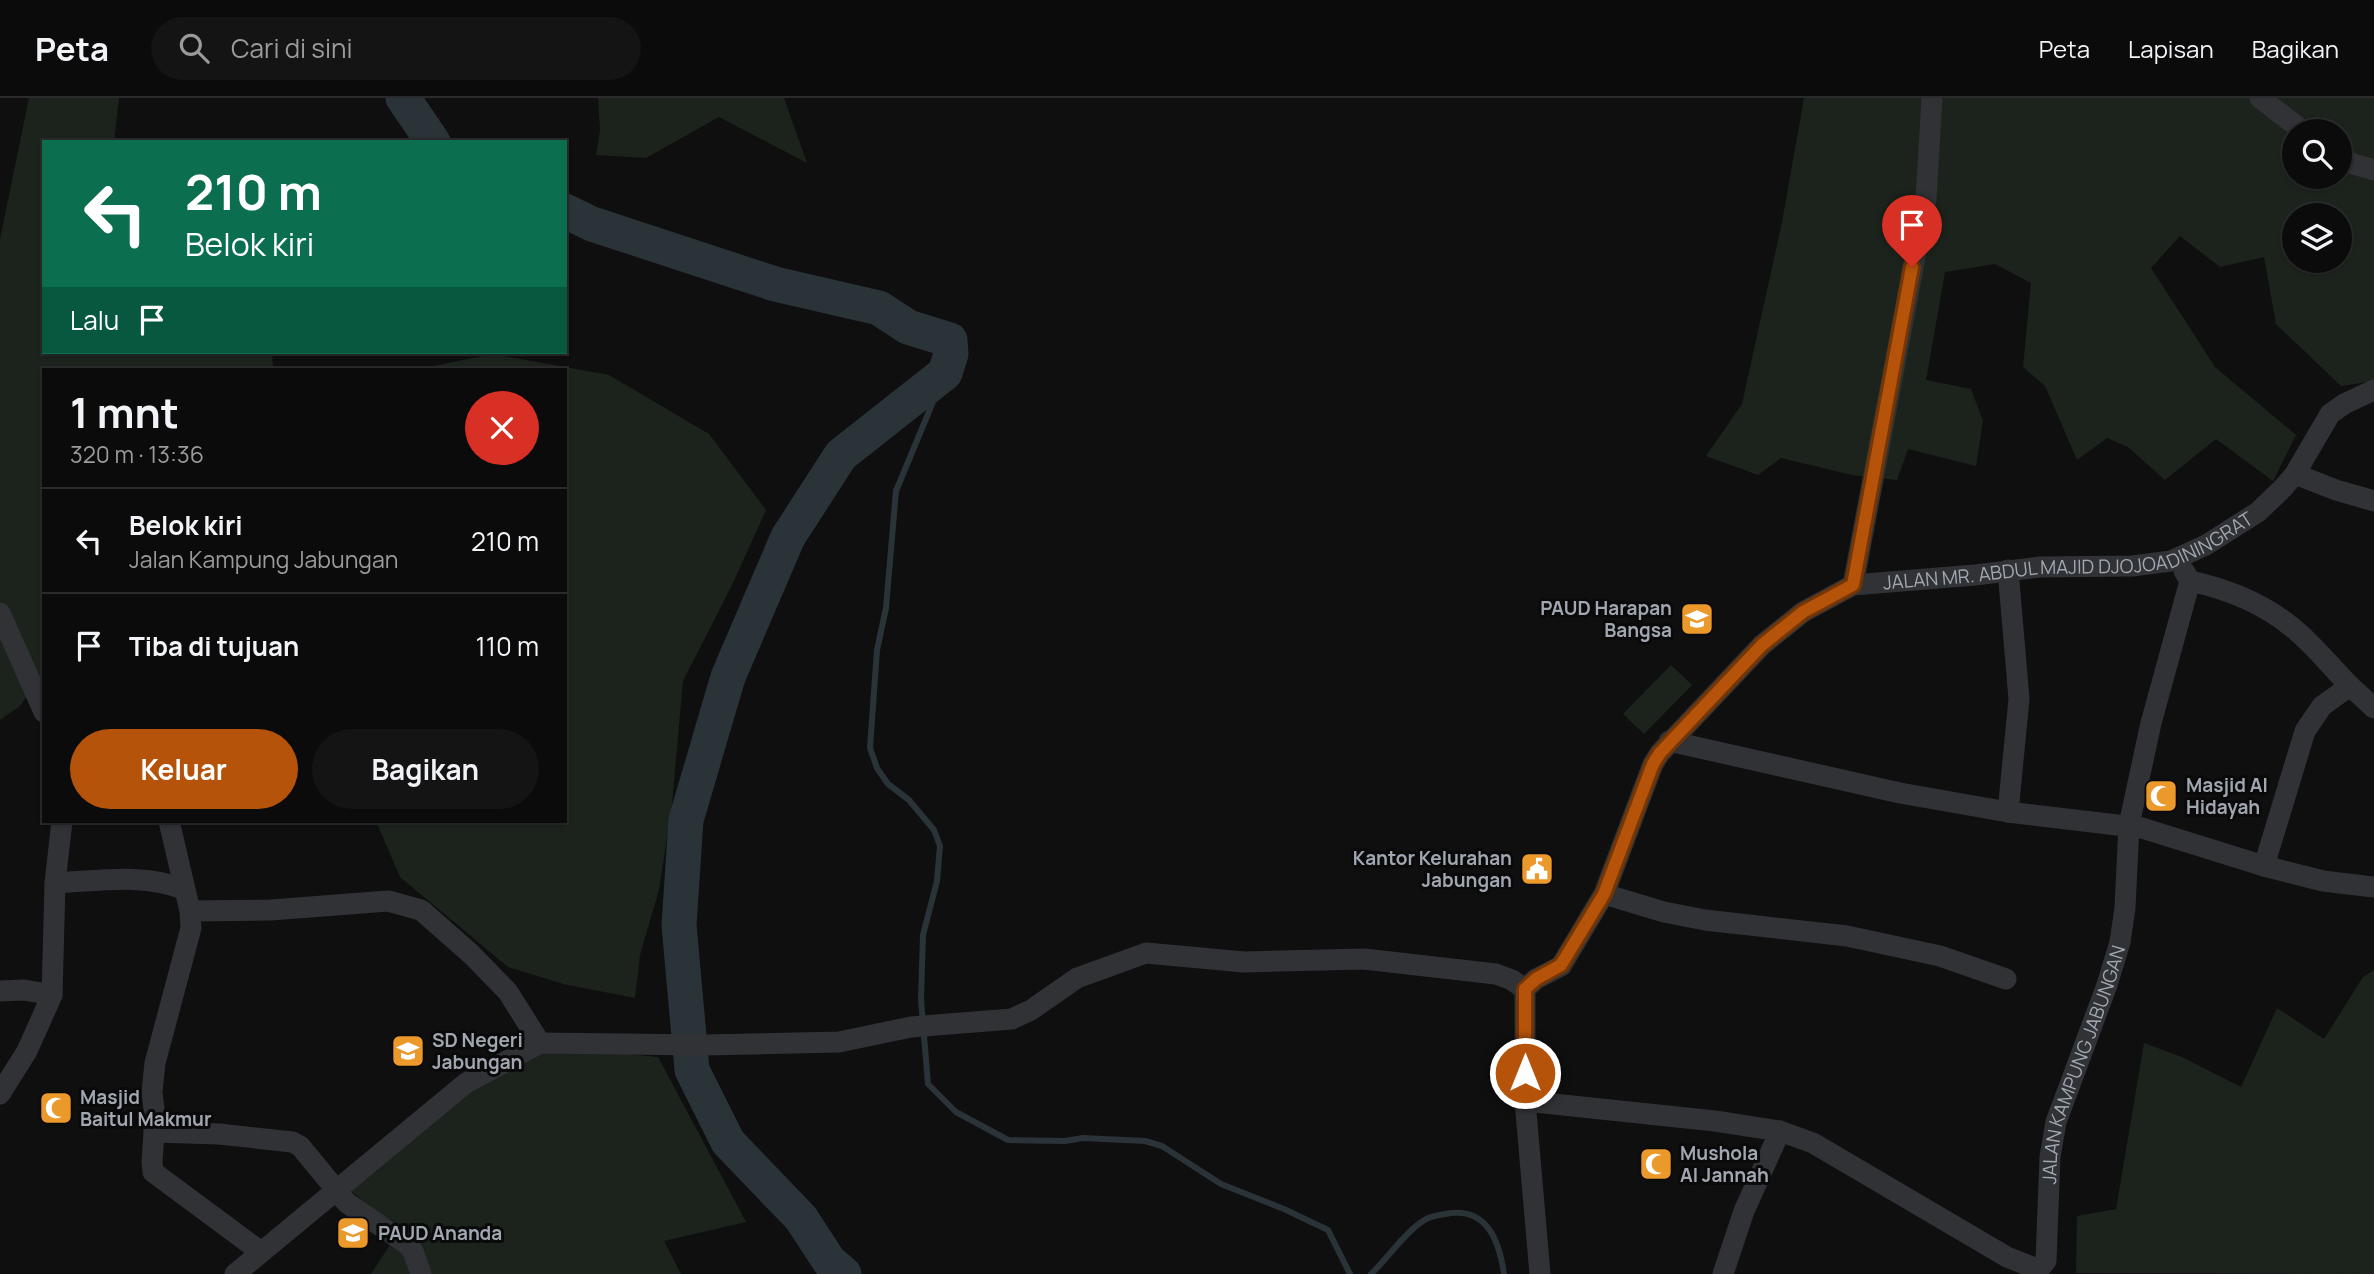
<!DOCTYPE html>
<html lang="id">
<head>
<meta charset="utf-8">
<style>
  body { margin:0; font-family:Manrope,sans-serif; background:#141415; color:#f1f3f6; height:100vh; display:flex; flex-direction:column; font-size:26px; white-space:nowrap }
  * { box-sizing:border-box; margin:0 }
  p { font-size:23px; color:#9a9b9d }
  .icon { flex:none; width:38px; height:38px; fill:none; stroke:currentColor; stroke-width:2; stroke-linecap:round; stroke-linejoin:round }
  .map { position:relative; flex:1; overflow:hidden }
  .details { position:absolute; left:42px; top:270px; width:525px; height:455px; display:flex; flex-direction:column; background:#0b0b0c; border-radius:0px; box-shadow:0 2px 5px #0004,0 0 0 2px #2b2b2d }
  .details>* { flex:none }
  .top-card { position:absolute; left:42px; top:42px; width:525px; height:214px; border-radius:0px; box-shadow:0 2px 5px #0004,0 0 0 2px #2b2b2d; background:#0b6e4f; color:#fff; overflow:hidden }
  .controls { position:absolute; left:2282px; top:21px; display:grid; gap:14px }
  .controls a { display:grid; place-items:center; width:70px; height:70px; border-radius:50%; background:#0b0b0c; box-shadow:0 2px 5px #0004,0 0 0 2px #2b2b2d; font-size:35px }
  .pin { position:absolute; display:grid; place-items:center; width:60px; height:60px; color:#fff; margin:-72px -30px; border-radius:50% 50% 50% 0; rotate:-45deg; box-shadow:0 0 7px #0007 }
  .pin .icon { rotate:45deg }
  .me { position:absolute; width:77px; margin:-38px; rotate:0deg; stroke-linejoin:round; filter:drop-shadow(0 0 5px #0008) }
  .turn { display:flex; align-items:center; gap:24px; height:147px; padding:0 28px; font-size:32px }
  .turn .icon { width:91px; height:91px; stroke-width:2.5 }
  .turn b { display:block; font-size:49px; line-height:60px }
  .then { display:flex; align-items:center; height:66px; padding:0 28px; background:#0003; gap:14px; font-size:26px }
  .round { display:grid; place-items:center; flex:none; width:74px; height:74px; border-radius:37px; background:#141415 }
  .head { display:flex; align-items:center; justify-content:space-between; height:119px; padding:0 28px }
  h1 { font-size:42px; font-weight:700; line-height:52px }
  .primary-button { display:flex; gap:14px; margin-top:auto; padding:14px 28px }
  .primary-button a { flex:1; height:80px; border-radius:42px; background:#b45309; color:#fff; font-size:28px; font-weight:700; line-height:80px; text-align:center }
  .primary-button a+a { background:#141415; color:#f1f3f6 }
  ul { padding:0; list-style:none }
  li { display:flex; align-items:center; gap:21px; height:105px; padding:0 28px; border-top:2px solid #2b2b2d }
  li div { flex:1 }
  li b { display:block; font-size:26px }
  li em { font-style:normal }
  header { display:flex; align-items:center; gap:42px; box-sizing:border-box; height:98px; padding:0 35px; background:#0b0b0c; border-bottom:2px solid #2b2b2d }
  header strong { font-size:33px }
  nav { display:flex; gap:38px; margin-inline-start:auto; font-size:24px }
  .search { width:490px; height:63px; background:#141415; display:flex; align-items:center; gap:18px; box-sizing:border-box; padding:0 24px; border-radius:38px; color:#9a9b9d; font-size:26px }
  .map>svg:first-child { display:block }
  .green { fill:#1c231c; fill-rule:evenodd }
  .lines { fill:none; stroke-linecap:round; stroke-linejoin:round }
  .stream { stroke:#293338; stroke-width:6 }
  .river { stroke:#293338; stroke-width:35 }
  .minor { stroke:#303235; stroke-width:21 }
  .route-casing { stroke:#753606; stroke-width:18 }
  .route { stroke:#b45309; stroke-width:12 }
  .labels { text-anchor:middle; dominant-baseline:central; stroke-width:6; stroke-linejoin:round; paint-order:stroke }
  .street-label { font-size:19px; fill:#a1a7b1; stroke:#0a0a0b }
  .poi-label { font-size:19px; font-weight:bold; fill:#a1a7b1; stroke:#0a0a0b; text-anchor:start }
</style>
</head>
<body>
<header>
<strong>Peta</strong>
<div class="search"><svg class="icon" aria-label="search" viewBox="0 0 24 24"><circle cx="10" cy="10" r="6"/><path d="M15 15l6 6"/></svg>Cari di sini</div>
<nav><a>Peta</a><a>Lapisan</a><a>Bagikan</a></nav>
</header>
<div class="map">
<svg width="2374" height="1176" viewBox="0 0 2374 1176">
  <rect width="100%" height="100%" fill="#0f0f10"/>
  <g class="green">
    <polygon points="29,0 119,0 114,44 44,44 44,254 272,254 273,271 44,271 44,574 20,608 0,622 0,141"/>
    <polygon points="598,0 784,0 807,65 719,19 646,60 596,57 600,32"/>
    <path d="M1804 0H2374V283L2341 288 2276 226 2264 159 2220 169 2180 138 2151 170 2215 269 2296 337 2273 383 2216 341 2165 382 2128 349 2107 340 2077 362 2045 288 2023 269 2031 185 1995 166 1945 174 1926 282 1971 291 1983 323 1976 368 1908 351 1897 382 1852 377 1781 360 1758 377 1706 358 1742 306 1782 124ZM2294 33H2340V79H2294ZM2294 117H2340V163H2294Z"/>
    <polygon points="492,256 609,277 709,336 766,412 732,487 683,583 672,706 659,792 640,857 635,900 563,886 508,869 400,779 376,723 565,723 565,271 419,271"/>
    <polygon points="1671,567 1692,587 1644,636 1623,616"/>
    <polygon points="2374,872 2374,1176 2076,1175 2077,1118 2116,1111 2144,945 2182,959 2241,989 2277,910 2324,941 2363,879"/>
    <polygon points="542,948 658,959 746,1124 664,1143 681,1176 371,1176 402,1128 372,1111 349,1091 466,997"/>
  </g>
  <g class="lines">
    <g class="stream">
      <polyline points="945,275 896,393 886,510 877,552 870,650 877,670 888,686 909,702 934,732 940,748 937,783 923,837 921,901 928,986 956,1014 1008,1042 1065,1043 1083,1040 1145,1043 1162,1048 1221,1086 1284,1111 1328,1132 1350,1176"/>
      <path d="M1371 1176C1388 1160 1401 1139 1420 1125 1426 1120 1437 1117 1445 1116 1486 1108 1499 1141 1504 1176"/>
    </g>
    <g class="river">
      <polyline points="403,0 433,44"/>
      <polyline points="565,113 592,126 775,186 879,210 908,229 950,242 951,256 945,275 841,357 788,439 728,579 686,722 679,827 692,972 728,1044 801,1120 829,1163 844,1176"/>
    </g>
    <g class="minor">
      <polyline points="2260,0 2303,33"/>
      <polyline points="2340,58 2353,66 2374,72"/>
      <polyline points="2295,376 2336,392 2374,403"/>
      <polyline points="2008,472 2019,601 2008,714"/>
      <path d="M2184 473 2190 483C2227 491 2263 505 2293 530 2314 547 2331 569 2350 588"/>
      <polyline points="1853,487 1926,101 1932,0"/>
      <polyline points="0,515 44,614"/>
      <polyline points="1669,643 1900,695 2008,714 2142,730 2264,768 2323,783 2374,789"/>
      <polyline points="169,723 190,813 191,830 155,965 152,994 155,1020 152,1064 153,1074 261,1154"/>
      <polyline points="2264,768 2305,633 2322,608 2350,588 2374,610"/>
      <path d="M55 785C98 783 144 775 183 791"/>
      <polyline points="1604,796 1664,814 1705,822 1847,838 1940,858 2006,881"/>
      <polyline points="190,813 271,812 388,803 421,812 471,856 508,894 540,945"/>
      <polyline points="0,893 24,892 52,897"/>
      <polyline points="0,996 27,953 52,897 55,785 62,723"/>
      <path id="s1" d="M1525 1003 1715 1023 1780 1033 1813 1045 2007 1159 2032 1169 2040 1170 2046 1163 2050 1059 2056 1024 2107 887 2120 844 2125 810 2129 727 2151 625 2190 483"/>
      <polyline points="154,1034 219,1036 292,1044 300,1048 347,1105 407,1146 413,1153 421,1176"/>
      <polyline points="235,1176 466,985 540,945 705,947 839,944 911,929 1012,921 1031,912 1077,880 1146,855 1244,864 1364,861 1496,876 1512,882 1525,891"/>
      <path id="s2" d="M1540 1176 1525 1003V891L1536 881 1561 868 1604 796 1653 666 1660 655 1762 547 1803 514 1853 487 1975 477 2040 469 2132 468 2171 463 2206 447 2258 414 2283 390 2295 376 2330 316 2344 306 2374 292"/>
      <polyline points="1723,1176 1744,1113 1780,1033"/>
    </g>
  </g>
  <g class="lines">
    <defs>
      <polyline id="route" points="1525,975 1525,891 1536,881 1561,867 1604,796 1653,666 1660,655 1762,547 1803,514 1853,487 1912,169"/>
    </defs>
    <use href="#route" class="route-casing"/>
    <use href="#route" class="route"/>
  </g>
  <defs>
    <symbol id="school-square" viewBox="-11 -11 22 22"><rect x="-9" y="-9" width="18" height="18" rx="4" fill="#ec992c" stroke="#0a0a0b"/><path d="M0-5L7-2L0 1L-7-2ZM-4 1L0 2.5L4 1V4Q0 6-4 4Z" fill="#fff"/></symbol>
    <symbol id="mosque-square" viewBox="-11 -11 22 22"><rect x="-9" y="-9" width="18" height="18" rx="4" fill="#ec992c" stroke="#0a0a0b"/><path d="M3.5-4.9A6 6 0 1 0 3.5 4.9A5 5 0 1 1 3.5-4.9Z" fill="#fff"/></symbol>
    <symbol id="civic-square" viewBox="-11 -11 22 22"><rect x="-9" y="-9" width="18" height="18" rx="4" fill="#ec992c" stroke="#0a0a0b"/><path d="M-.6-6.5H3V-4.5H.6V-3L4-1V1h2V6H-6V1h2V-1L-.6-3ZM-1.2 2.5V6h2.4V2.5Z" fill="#fff"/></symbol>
  </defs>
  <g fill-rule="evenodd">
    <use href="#school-square" x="1678" y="502" width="38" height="38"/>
    <use href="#mosque-square" x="2142" y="679" width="38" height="38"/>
    <use href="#civic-square" x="1518" y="752" width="38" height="38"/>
    <use href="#school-square" x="389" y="934" width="38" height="38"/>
    <use href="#mosque-square" x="37" y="991" width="38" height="38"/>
    <use href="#mosque-square" x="1637" y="1047" width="38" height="38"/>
    <use href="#school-square" x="334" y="1116" width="38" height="38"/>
  </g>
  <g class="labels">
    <g class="street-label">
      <text stroke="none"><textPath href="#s2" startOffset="1043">JALAN MR. ABDUL MAJID DJOJOADININGRAT</textPath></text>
      <text stroke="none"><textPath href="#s1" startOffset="763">JALAN KAMPUNG JABUNGAN</textPath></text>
    </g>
    <g class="poi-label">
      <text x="1672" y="510" text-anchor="end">PAUD Harapan<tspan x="1672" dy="22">Bangsa</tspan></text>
      <text x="2186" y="687">Masjid Al<tspan x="2186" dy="22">Hidayah</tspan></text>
      <text x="1512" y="760" text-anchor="end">Kantor Kelurahan<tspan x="1512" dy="22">Jabungan</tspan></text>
      <text x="432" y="942">SD Negeri<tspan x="432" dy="22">Jabungan</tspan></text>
      <text x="80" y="999">Masjid<tspan x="80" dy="22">Baitul Makmur</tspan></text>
      <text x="1680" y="1055">Mushola<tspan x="1680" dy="22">Al Jannah</tspan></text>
      <text x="378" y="1135">PAUD Ananda</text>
    </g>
  </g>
</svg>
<div class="controls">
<a><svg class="icon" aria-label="search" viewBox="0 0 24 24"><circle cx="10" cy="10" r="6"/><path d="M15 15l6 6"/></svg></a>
<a><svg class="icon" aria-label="layers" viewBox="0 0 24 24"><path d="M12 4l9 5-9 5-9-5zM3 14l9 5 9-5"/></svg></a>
</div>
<div class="pin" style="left:1912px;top:169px;background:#d93025"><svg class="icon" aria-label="arrive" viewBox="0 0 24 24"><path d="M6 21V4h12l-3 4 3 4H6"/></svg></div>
<svg class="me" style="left:1525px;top:975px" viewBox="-20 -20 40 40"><circle r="17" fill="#b45309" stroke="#fff" stroke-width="3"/><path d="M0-11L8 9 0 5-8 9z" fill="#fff"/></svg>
<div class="top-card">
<div class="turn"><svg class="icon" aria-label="left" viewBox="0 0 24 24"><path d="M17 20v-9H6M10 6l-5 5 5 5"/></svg><div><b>210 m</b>Belok kiri</div></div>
<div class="then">Lalu<svg class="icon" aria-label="arrive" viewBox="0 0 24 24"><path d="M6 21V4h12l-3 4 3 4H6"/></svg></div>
</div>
<section class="details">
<div class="head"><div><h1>1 mnt</h1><p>320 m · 13:36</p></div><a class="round" style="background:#d93025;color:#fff"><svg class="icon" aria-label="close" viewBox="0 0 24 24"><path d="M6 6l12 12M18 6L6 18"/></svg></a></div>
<ul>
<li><svg class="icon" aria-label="left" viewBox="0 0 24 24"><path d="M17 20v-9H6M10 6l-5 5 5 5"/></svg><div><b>Belok kiri</b><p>Jalan Kampung Jabungan</p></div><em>210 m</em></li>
<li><svg class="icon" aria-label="arrive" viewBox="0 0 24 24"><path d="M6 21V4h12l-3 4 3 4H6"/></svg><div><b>Tiba di tujuan</b></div><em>110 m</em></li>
</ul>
<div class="primary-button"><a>Keluar</a><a>Bagikan</a></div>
</section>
</div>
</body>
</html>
